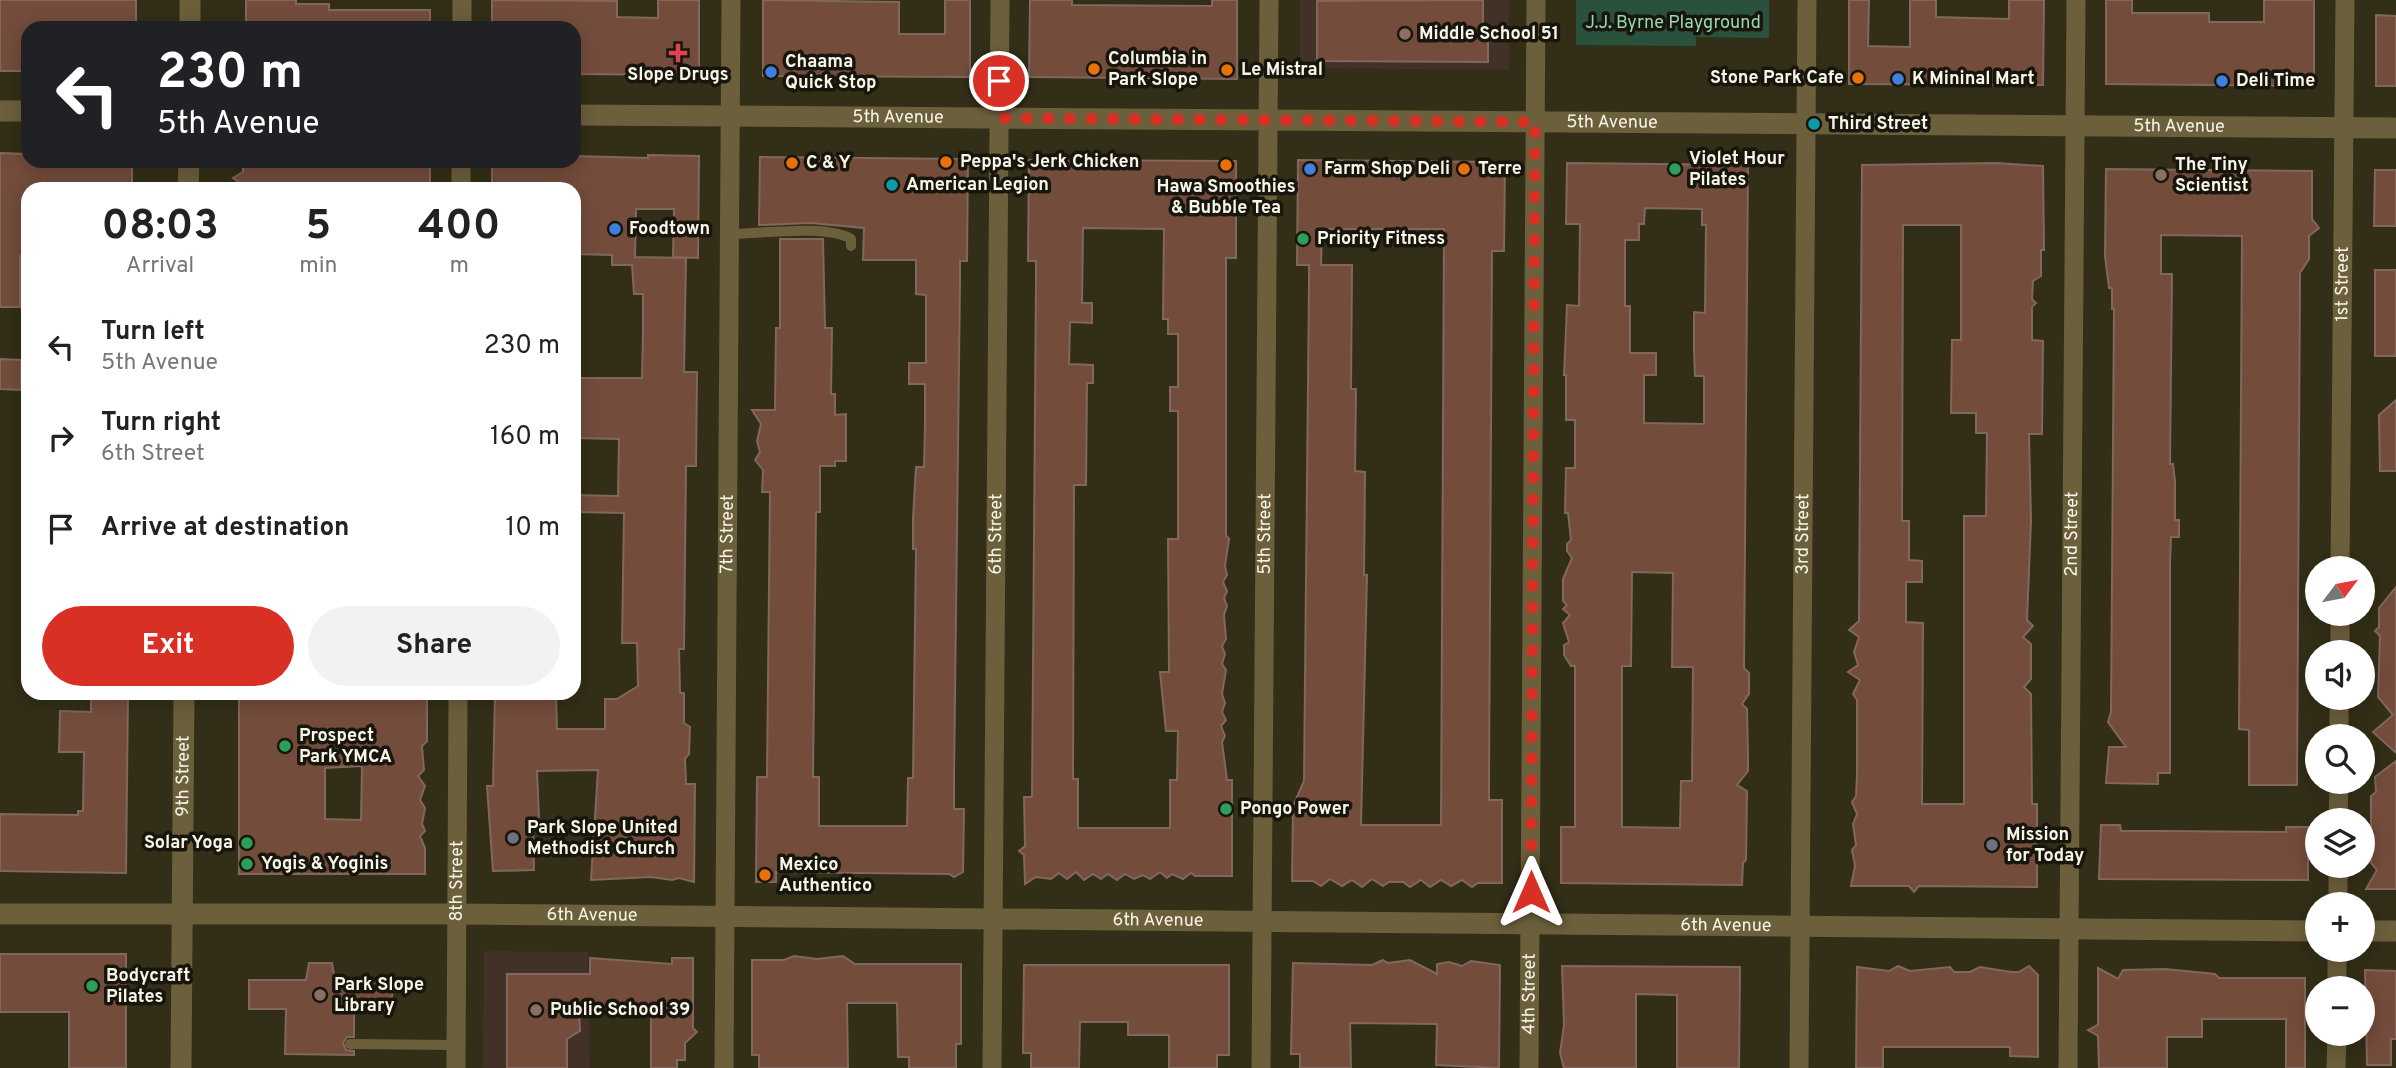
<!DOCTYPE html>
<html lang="en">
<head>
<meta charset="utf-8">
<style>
  body { margin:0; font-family:Overpass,sans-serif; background:#f2f2f2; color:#222; height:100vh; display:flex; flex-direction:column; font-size:26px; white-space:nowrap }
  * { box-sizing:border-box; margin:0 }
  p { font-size:23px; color:#767676 }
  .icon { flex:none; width:38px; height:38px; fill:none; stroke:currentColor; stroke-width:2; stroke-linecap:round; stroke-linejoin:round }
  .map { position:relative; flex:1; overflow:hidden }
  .panel { position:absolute; left:21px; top:182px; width:560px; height:518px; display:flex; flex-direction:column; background:#fff; border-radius:21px; box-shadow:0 4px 18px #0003 }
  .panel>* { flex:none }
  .hud { position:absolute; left:21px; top:21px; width:560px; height:147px; border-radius:21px; box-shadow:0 4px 18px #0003; background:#202124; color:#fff; overflow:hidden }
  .needle { width:46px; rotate:58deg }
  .controls { position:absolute; left:2305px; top:556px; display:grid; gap:14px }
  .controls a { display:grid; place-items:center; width:70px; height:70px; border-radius:50%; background:#fff; box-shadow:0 4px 18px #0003; font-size:35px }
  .pin { position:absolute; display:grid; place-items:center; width:60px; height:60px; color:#fff; margin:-30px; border:4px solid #fff; border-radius:50%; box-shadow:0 2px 7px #0007 }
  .me { position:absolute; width:77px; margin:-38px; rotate:0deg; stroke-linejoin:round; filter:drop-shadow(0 0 5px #0008) }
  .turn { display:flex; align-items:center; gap:24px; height:147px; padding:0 21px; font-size:32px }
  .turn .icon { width:91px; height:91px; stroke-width:2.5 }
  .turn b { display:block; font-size:49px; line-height:60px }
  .eta { display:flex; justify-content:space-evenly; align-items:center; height:119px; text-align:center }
  .eta b { font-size:42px; font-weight:700; line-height:49px }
  .primary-button { display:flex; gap:14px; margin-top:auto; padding:14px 21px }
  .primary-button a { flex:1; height:80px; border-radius:42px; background:#d93025; color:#fff; font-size:28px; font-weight:700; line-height:80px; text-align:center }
  .primary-button a+a { background:#f2f2f2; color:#222 }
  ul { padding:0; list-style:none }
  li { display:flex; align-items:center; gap:21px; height:91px; padding:0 21px }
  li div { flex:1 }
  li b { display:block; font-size:26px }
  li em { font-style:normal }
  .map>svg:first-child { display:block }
  .education { fill:#423127 }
  .green { fill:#2a513c }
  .building { fill:#734c3c; stroke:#81675c; stroke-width:2; fill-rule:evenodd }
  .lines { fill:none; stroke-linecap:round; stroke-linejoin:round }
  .service { stroke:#6c5f3c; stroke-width:10 }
  .minor { stroke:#6c5f3c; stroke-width:19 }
  .tertiary { stroke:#6c5f3c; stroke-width:21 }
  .route { stroke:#d93025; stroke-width:12; stroke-dasharray:0 21.6 }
  .education-dot { fill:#8d6e63; stroke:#18160c; stroke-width:2.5 }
  .health-dot { fill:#e0444e; stroke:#18160c; stroke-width:2.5 }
  .food-dot { fill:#e8710a; stroke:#18160c; stroke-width:2.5 }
  .shop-dot { fill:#3f7fe0; stroke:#18160c; stroke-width:2.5 }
  .culture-dot { fill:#0f9aa8; stroke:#18160c; stroke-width:2.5 }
  .leisure-dot { fill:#2e9e5b; stroke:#18160c; stroke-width:2.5 }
  .worship-dot { fill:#6b7280; stroke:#18160c; stroke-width:2.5 }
  .labels { text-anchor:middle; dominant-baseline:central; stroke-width:7; stroke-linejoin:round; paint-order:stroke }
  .park-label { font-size:18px; fill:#94dab4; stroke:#18160c }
  .poi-label { font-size:18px; font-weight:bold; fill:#f7f5e7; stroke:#18160c; text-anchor:start }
  .street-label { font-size:18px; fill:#f7f5e7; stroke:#18160c }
</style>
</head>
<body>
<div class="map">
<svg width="2396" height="1068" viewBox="0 0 2396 1068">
  <rect width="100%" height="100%" fill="#322e17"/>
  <g class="education">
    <polygon points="1300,0 1509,0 1509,70 1300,68"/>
    <polygon points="484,951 588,952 590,1068 483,1068"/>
  </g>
  <polygon class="green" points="1576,0 1769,0 1769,38 1696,37 1696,46 1576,45"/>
  <g class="building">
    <polygon points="0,0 136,0 136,28 28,28 28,71 0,71"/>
    <polygon points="246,0 296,0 296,4 329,4 329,10 430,10 430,28 246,28"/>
    <polygon points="492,0 617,1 617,17 658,18 658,0 699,0 699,75 574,74 574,28 492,28"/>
    <polygon points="763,0 899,2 899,34 945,34 945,0 970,0 970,77 763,76"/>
    <polygon points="1030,0 1072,0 1072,5 1212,6 1212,0 1237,0 1237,79 1029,77"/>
    <polygon points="1483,0 1483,26 1488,25 1488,62 1317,61 1317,1"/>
    <polygon points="1849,0 1869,0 1868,46 1910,47 1910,0 1936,0 1936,17 2009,19 2009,0 2044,0 2043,85 1849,84"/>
    <polygon points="2106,0 2132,0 2132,13 2209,13 2209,22 2264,22 2264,0 2314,0 2314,86 2106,84"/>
    <polygon points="2376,15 2396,16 2396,86 2376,86"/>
    <polygon points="0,153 28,154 28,161 132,161 132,189 28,189 28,256 20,256 20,307 0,307"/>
    <polygon points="648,155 699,156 698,258 673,257 674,209 636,209 635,257 686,258 684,372 697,372 696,466 686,466 684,649 679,649 680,693 684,693 684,723 690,727 689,754 685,759 686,784 695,784 694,882 679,878 672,880 651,877 591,880 598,770 537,771 539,819 533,819 534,870 493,871 487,786 493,786 495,693 556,696 557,729 605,729 605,699 617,699 638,686 637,643 622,643 624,513 574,512 574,495 618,496 619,439 574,438 574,378 642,378 643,332 643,294 634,294 632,265 612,265 612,255 574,254 574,189 492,189 492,161 574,161 574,156 648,158"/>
    <polygon points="760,157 968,159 967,261 960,261 960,281 954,778 954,809 964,809 963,872 954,877 949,874 776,872 776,882 756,882 757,777 767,777 770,492 762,492 763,470 755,460 760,452 757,441 761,424 752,410 775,410 776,328 780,328 780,239 823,239 825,328 832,328 831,394 835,394 835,415 846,414 846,461 835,461 835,466 820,466 820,512 816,512 813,777 819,777 819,826 907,826 908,778 913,778 916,549 913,549 913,518 916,467 924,467 925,426 925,384 909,384 909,363 926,363 926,295 916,294 916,260 863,260 864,228 810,223 759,225"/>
    <path d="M1029 160 1236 161V258H1226V535L1229 539 1225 566 1227 575 1223 582 1227 591 1224 598 1227 606 1224 615 1226 639 1222 646 1225 654 1222 664 1226 670 1222 694 1225 703 1222 712 1226 720 1221 726 1225 736 1222 742 1227 780H1232V876H1195L1191 873 1183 879 1172 874 1167 878 1160 872 1150 879 1143 875 1134 879 1125 874 1117 880 1108 874 1101 879 1093 874 1084 880 1076 872 1067 879 1059 873 1051 879 1036 877 1025 884 1024 855 1019 851 1025 846 1024 797H1032L1036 281V261H1028ZM1083 228 1164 229 1163 319H1168V334H1178V387H1170V411H1178V539H1168L1169 672H1160L1166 731H1178L1177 780H1170V828H1078V779H1073L1074 485H1086L1087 383H1093V365L1069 364 1070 322 1092 323V303H1082Z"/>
    <path d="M1298 160 1505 162 1504 251H1492L1489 782V800H1502V883H1478L1472 887 1462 880 1451 886 1441 880 1430 887 1421 880 1410 887 1403 882H1389L1383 886 1372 879 1362 887 1352 880 1342 886 1330 879 1321 886 1313 881H1292L1293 806 1304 781 1309 285V265H1297ZM1322 229H1444L1441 825H1361L1367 575H1364L1365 472 1355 471 1356 389H1351L1352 265H1321Z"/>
    <polygon points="243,161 430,161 430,189 249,189 233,178 243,172"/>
    <path d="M1567 163 1748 165 1744 668 1749 673V694L1742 704 1747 709 1748 755V771L1737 785 1747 791 1746 860 1743 863 1742 885 1561 883V827H1575V666H1571L1564 655V645L1569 642 1563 623 1570 615 1563 609 1567 605 1563 601V579L1572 558 1567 551V544L1571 540 1568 513H1565L1566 468H1575V420H1566V375H1564L1567 305 1579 306 1580 224H1566ZM1645 208 1702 209V225H1706L1705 313 1694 312V351L1695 376H1704V424L1644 423V375H1656V353H1630V306H1625V240H1639V224H1644ZM1632 572 1673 573 1672 667H1693L1692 781H1681L1680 828 1622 827V666H1631Z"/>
    <path d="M1996 163 2043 166 2044 250H2041V276L2033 281 2032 299 2036 303 2032 307V340L2043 341 2042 434H2029L2031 521 2027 620 2033 626 2023 637 2031 644V679L2024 687 2031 694 2032 804H2037V887L1919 886 1914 892 1909 886H1851L1855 866 1852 850 1856 845 1853 824 1857 814 1852 802 1856 796 1857 775V700L1853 694 1860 680 1848 672 1858 665 1854 652 1859 637 1849 630 1859 621 1862 165ZM1903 225H1961V340H1952L1951 413H1976V433H1987L1986 516H1964V804H1922L1923 623 1906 622V582H1922V561L1909 560V521H1902Z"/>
    <polygon points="2106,169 2312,171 2312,219 2319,228 2309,236 2309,259 2300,273 2297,785 2249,785 2249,730 2239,729 2242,236 2161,235 2161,274 2172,274 2170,464 2173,464 2175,481 2175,520 2179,520 2179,537 2171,537 2170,563 2170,773 2158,773 2158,784 2106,783 2109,747 2126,747 2108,722 2111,712 2114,309 2112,309 2112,288 2109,288 2105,256"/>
    <polygon points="2375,170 2396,170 2396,226 2374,226"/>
    <rect x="2375" y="270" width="21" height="86"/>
    <polygon points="0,359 21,360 21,390 0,389"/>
    <polygon points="2396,400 2396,471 2380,471 2379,415"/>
    <polygon points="2396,587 2396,753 2373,732 2393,715 2378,697 2380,636 2375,631 2379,627 2379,608"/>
    <polygon points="91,693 128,693 126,873 0,871 0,814 78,815 78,811 83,811 84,752 59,752 60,711 91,712"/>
    <path d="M239 693H427V741L422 746 424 770 418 776 425 786 420 800 425 808 422 824 425 831 420 836 425 848V874H239ZM362 766 361 820 325 819V768Z"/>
    <polygon points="2396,761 2396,889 2366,889 2377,870 2371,863 2371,796 2376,792 2375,777"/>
    <polygon points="2101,825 2120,825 2121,831 2162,831 2286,832 2286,827 2308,827 2308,880 2099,879"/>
    <polygon points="0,954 126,954 126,1068 69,1068 69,1012 0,1012"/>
    <polygon points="794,956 817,959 843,956 855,964 961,964 961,1044 956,1044 956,1068 909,1068 909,1057 898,1057 897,1003 847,1003 848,1068 759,1068 759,1055 752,1055 752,960 784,960"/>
    <polygon points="590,958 672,964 672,958 693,958 693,1028 697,1032 685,1043 685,1060 677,1060 677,1068 651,1068 651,1011 579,1011 580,1031 567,1039 567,1068 507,1068 507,974 590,974"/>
    <polygon points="1383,960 1388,963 1410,960 1437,974 1437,964 1449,962 1462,966 1471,961 1500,965 1499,1068 1436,1065 1437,1024 1350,1023 1351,1068 1300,1068 1300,1054 1291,1054 1293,963 1372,965"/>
    <polygon points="309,963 332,963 335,981 392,981 392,1010 354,1010 354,1037 347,1037 343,1043 346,1050 354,1051 354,1055 285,1054 286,1009 249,1009 249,980 306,980"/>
    <polygon points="1024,965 1229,965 1229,1055 1217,1055 1217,1068 1169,1068 1169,1035 1128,1035 1128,1022 1080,1022 1079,1068 1031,1068 1031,1053 1023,1053"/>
    <polygon points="1562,966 1740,967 1739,1068 1677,1068 1677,995 1636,994 1636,1068 1564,1068 1560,1053 1564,1025"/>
    <polygon points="1898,966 1910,971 1950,967 1954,972 1970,972 1980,967 2011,972 2019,972 2029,966 2038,975 2038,1057 2010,1056 2010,1047 1883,1047 1883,1068 1856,1068 1857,967 1889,971"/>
    <polygon points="2098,968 2118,979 2123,970 2165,969 2215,974 2219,978 2305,978 2305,1068 2286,1068 2286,1019 2202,1019 2202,1037 2167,1037 2167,1068 2099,1068 2098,1036 2088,1030 2098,1025"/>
    <polygon points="2365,970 2396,971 2396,1039 2391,1039 2391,1065 2367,1065"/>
  </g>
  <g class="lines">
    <g class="service">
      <path d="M729 234C758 234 828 224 851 239V246"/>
      <polyline points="350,1044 456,1045"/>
    </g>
    <g class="minor">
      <polyline points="462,28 462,0"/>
      <polyline points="461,189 461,161"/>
      <path id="s1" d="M2340 569 2345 0"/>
      <polyline points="2340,653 2340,614"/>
      <polyline points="2339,737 2339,698"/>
      <polyline points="2338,821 2339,782"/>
      <polyline points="2338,905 2338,866"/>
      <polyline points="2337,989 2337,950"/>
      <path id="s2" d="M456 1068 458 693"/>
      <path id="s3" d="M724 1068 731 0"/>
      <path id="s4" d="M992 1068 1000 0"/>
      <path id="s5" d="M1261 1068 1269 0"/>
      <path id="s6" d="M1529 1068 1536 0"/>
      <path id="s7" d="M1799 1068 1807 0"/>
      <path id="s8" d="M2068 1068 2076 0"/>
      <polyline points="2336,1068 2337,1034"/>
    </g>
    <g class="tertiary">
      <polyline points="190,28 190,0"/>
      <polyline points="0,111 28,111"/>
      <path id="s9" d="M574 115 2396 128"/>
      <polyline points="188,189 189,161"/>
      <path id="s10" d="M0 914H457L2317 931"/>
      <polyline points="2362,931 2396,931"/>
      <path id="s11" d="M181 1068 184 693"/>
    </g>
  </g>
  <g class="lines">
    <polyline class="route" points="999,81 999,118 1535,122 1531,892"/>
  </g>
  <g class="education-dot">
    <circle cx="1405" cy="34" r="7"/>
    <circle cx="2161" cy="175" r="7"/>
    <circle cx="320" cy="995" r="7"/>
    <circle cx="536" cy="1010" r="7"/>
  </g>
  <path class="health-dot" d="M674.5 42.5h7v7h7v7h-7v7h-7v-7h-7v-7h7z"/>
  <g class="food-dot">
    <circle cx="1094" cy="69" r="7"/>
    <circle cx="1227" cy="70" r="7"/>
    <circle cx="1858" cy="78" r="7"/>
    <circle cx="946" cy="162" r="7"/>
    <circle cx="792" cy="163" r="7"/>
    <circle cx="1226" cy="165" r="7"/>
    <circle cx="1464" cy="169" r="7"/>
    <circle cx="765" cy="875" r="7"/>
  </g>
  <g class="shop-dot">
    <circle cx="771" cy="72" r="7"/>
    <circle cx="1898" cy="79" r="7"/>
    <circle cx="2222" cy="81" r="7"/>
    <circle cx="1310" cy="169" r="7"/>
    <circle cx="615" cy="229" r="7"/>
  </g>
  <g class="culture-dot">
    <circle cx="1814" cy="124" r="7"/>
    <circle cx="892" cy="185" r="7"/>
  </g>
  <g class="leisure-dot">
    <circle cx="1675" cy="169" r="7"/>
    <circle cx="1303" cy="239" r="7"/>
    <circle cx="285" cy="746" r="7"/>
    <circle cx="1226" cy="809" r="7"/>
    <circle cx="247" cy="843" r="7"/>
    <circle cx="247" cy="864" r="7"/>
    <circle cx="92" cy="986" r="7"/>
  </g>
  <g class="worship-dot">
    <circle cx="513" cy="838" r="7"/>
    <circle cx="1992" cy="845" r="7"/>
  </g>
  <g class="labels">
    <g class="park-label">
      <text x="1673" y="23">J.J. Byrne Playground</text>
    </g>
    <g class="poi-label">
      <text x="1419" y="34">Middle School 51</text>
      <text x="1108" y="59">Columbia in<tspan x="1108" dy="21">Park Slope</tspan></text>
      <text x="785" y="62">Chaama<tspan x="785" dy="21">Quick Stop</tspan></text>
      <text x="1241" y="70">Le Mistral</text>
      <text x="678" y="75" text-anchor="middle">Slope Drugs</text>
      <text x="1844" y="78" text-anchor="end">Stone Park Cafe</text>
      <text x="1912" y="79">K Mininal Mart</text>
      <text x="2236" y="81">Deli Time</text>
      <text x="1828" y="124">Third Street</text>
      <text x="1689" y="159">Violet Hour<tspan x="1689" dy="21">Pilates</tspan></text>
      <text x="960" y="162">Peppa's Jerk Chicken</text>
      <text x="806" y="163">C &amp; Y</text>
      <text x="2175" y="165">The Tiny<tspan x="2175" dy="21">Scientist</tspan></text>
      <text x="1324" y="169">Farm Shop Deli</text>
      <text x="1478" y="169">Terre</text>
      <text x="906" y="185">American Legion</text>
      <text x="1226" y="187" text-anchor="middle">Hawa Smoothies<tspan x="1226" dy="21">&amp; Bubble Tea</tspan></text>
      <text x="629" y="229">Foodtown</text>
      <text x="1317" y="239">Priority Fitness</text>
      <text x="299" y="736">Prospect<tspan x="299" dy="21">Park YMCA</tspan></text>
      <text x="1240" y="809">Pongo Power</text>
      <text x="527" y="828">Park Slope United<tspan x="527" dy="21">Methodist Church</tspan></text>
      <text x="2006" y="835">Mission<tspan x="2006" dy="21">for Today</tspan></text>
      <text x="233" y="843" text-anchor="end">Solar Yoga</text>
      <text x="261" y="864">Yogis &amp; Yoginis</text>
      <text x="779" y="865">Mexico<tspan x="779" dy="21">Authentico</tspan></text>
      <text x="106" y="976">Bodycraft<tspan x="106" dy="21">Pilates</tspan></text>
      <text x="334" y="985">Park Slope<tspan x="334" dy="21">Library</tspan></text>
      <text x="550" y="1010">Public School 39</text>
    </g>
    <g class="street-label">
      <text stroke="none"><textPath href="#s9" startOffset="324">5th Avenue</textPath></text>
      <text stroke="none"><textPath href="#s9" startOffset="1038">5th Avenue</textPath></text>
      <text stroke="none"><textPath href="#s9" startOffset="1605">5th Avenue</textPath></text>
      <text stroke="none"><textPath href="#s1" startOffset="285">1st Street</textPath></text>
      <text stroke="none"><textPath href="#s3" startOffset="534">7th Street</textPath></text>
      <text stroke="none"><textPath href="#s4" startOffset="534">6th Street</textPath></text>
      <text stroke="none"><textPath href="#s5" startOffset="534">5th Street</textPath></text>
      <text stroke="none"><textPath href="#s7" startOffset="534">3rd Street</textPath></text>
      <text stroke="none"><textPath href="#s8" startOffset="534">2nd Street</textPath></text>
      <text stroke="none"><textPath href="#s11" startOffset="292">9th Street</textPath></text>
      <text stroke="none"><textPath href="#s2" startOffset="187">8th Street</textPath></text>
      <text stroke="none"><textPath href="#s10" startOffset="592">6th Avenue</textPath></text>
      <text stroke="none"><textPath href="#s10" startOffset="1158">6th Avenue</textPath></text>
      <text stroke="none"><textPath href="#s10" startOffset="1726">6th Avenue</textPath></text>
      <text stroke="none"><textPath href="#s6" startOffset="74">4th Street</textPath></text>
    </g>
  </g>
</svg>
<div class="controls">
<a><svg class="needle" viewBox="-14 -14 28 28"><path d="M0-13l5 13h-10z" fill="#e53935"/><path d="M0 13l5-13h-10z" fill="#767676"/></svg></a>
<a><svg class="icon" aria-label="sound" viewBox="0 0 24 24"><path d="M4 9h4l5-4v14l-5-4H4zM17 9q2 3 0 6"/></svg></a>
<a><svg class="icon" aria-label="search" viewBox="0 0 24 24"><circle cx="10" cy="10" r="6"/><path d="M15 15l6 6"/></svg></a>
<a><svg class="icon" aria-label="layers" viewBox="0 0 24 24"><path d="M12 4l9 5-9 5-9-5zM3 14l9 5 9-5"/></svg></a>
<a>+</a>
<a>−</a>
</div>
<div class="pin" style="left:999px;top:81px;background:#d93025"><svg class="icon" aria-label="arrive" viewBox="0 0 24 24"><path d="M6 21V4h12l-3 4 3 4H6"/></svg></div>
<svg class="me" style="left:1531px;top:892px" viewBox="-20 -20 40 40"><path d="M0-17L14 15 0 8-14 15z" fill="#d93025" stroke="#fff" stroke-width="4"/></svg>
<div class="hud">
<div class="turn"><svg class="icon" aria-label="left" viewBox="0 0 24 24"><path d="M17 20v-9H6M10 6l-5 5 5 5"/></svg><div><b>230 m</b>5th Avenue</div></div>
</div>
<section class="panel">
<div class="eta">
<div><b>08:03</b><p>Arrival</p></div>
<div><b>5</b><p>min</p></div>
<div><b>400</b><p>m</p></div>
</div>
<ul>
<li><svg class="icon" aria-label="left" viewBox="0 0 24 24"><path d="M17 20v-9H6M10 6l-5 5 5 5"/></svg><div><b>Turn left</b><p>5th Avenue</p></div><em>230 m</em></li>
<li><svg class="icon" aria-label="right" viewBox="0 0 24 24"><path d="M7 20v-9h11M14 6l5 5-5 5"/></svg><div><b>Turn right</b><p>6th Street</p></div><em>160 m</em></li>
<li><svg class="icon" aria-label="arrive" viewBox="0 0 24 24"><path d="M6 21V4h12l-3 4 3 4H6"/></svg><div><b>Arrive at destination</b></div><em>10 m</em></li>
</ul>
<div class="primary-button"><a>Exit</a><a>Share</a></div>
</section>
</div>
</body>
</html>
